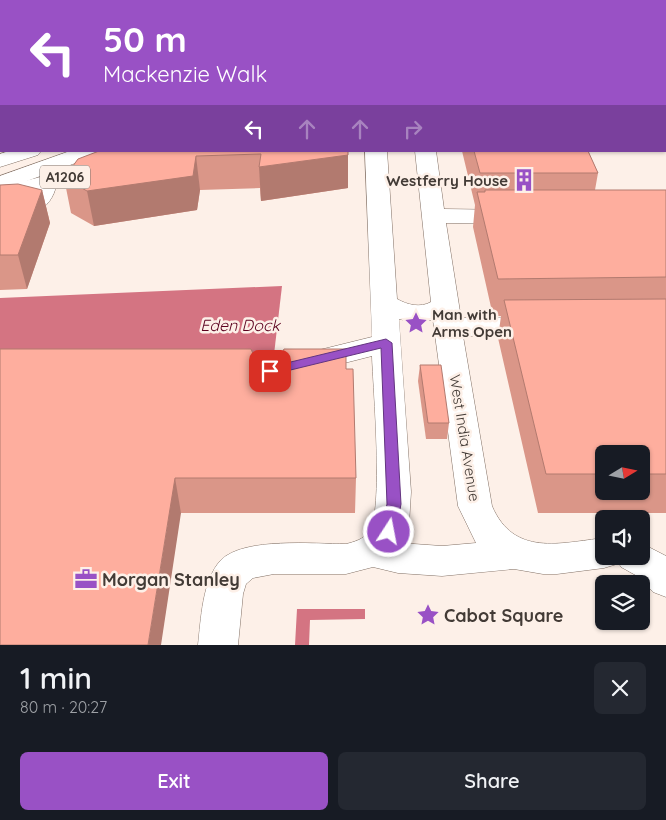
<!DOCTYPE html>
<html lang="en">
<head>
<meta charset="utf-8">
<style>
  body { margin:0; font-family:Quicksand,sans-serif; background:#242831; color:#f1f3f6; height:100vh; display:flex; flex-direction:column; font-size:19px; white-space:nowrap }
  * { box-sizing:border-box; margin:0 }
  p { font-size:16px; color:#9ea1a6 }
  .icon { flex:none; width:28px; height:28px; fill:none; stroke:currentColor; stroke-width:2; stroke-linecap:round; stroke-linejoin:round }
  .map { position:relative; height:645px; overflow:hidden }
  .side { display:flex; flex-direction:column; background:#171b24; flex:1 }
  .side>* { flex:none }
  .top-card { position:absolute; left:0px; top:0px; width:666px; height:152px; box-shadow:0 1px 4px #0004; background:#9951c5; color:#fff; overflow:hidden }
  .needle { width:32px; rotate:80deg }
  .fabs { position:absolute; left:595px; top:445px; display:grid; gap:10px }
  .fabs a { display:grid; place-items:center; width:55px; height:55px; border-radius:8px; background:#171b24; box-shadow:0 1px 4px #0004; font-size:25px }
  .pin { position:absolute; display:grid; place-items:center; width:42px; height:42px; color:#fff; margin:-21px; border-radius:10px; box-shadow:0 2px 8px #0006 }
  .me { position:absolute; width:55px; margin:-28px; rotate:11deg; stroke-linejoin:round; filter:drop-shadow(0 0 4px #0008) }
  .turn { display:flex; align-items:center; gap:18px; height:105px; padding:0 20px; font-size:22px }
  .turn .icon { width:65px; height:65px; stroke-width:2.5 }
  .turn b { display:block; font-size:35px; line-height:42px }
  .lanes { display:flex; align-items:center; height:48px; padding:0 20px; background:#0003; justify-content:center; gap:25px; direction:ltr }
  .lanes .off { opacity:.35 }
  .round { display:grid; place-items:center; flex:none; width:52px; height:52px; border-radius:8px; background:#242831 }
  .head { display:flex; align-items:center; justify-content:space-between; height:85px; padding:0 20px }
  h1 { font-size:30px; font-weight:600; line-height:38px }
  .cta { display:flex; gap:10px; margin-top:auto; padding:10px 20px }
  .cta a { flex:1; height:58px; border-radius:8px; background:#9951c5; color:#fff; font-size:20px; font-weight:600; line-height:58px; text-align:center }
  .cta a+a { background:#242831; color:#f1f3f6 }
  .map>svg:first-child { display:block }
  .water { fill:#d47482 }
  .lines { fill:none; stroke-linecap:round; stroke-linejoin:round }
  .major-tunnel { stroke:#d8ccc4; stroke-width:18; stroke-dasharray:18 9; stroke-linecap:butt }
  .minor-casing { stroke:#827065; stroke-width:1 }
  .major-casing { stroke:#827065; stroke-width:1 }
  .minor { fill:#fff; fill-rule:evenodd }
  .major { fill:#fff; fill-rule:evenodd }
  .wall { fill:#da9688; fill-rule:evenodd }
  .shaded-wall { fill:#b27a6f }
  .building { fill:#feae9e; stroke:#b27a6f }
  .route { fill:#9951c5; stroke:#633580 }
  .labels { text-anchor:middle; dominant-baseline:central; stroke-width:5; stroke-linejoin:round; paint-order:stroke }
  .shield { fill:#fdf0e8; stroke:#7b716b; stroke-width:1 }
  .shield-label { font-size:14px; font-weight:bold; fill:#433b36 }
  .poi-label { font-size:15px; font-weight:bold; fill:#433b36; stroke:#fdf0e8; text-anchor:end }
  .street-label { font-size:15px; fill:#433b36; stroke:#fdf0e8 }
  .water-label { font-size:16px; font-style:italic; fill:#5b001e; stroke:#fdf0e8 }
  .near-poi-label { font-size:18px; font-weight:bold; fill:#433b36; stroke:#fdf0e8; text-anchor:start }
</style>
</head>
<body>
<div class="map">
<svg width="666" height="645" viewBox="0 0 666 645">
  <rect width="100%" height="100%" fill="#fdf0e8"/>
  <g class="water">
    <polygon points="282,286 273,363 0,361 0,298"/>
    <polygon points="297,609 365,609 365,619 310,620 309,645 295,645"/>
  </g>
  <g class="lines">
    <g class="major-tunnel">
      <polyline points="473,0 500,0"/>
      <polyline points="298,1 301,0"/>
    </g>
    <defs>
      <g id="minor">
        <polygon points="359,0 376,0 377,1 360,1"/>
        <rect x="401" y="0" width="16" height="1"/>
        <polygon points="508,0 527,0 528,1 509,1"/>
        <polygon points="70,151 100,151 97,155 0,191 0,176"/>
        <path d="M365 151H387L397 299C408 305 420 308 431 302L415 151H436L444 209 512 210 520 212 524 217 520 222 512 224 446 223 461 318 537 317 547 320 551 326 547 332 537 335 463 336 492 506C514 557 560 543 604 538V556H641V543L666 556V597L653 592 639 577 621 567 618 561 617 564 604 568 557 574H543L514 569 442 576 398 573 373 567 346 574H274L253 578 246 584 243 594 238 645H198C201 620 202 580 221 560 244 537 315 544 346 544 354 542 364 539 369 532 384 512 373 387 372 356L309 372 299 369 295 362 299 355 372 337ZM399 319 414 322 433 320 458 506 476 543 442 546 400 543 409 524 411 492Z"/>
        <path d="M46 176 54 178 57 183C50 215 28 216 0 216V202L23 201 28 199 38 178Z"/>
      </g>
      <g id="major">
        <polygon points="9,151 41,151 38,155 0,167 0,154"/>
        <polygon points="108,151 137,151 134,155 69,184 0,201 0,187 53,174"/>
      </g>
    </defs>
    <use href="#minor" class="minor-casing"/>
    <use href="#major" class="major-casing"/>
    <use href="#minor" class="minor"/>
    <use href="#major" class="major"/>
  </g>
  <g class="wall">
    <polygon points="575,0 666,0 666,97 665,97 665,1 575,1"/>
    <polygon points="348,151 348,188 261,201 260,188 200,190 197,210 94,226 71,213 64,178 78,159"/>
    <path d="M462 151H588L598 173 595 190H666V513H538L498 338 501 316H493L473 227 475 205ZM604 454H641V491H604Z"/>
    <polygon points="0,185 42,190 50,223 27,289 0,290"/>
    <polygon points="255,358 266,361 346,369 356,478 355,513 181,513 0,645"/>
    <polygon points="420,365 449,423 447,439 426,439 418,381"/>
  </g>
  <g class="shaded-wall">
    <polygon points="348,155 348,188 261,201 259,167"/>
    <polygon points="196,156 200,190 197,210 94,226 87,191"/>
    <polygon points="42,190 50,223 27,289 18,255"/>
    <polygon points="175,478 181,513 161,645 148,645"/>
  </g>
  <g class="building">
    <polygon points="580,0 666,0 666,66 665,66 665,1 581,1"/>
    <polygon points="99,151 348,151 348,155 259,167 261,154 196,156 193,176 87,191 64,178 78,159"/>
    <polygon points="474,151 588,151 598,173 480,173"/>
    <polygon points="18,184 42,190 18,255 0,255 0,185"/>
    <polygon points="485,190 666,190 666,277 498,279 477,192 485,192"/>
    <polygon points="666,299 666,474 641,474 641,454 604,454 604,474 546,474 504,300"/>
    <polygon points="0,349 251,349 255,358 266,361 279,358 284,349 346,349 346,369 353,369 356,478 175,478 148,645 0,645"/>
    <polygon points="420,365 441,365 449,423 428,423"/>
  </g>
  <polygon class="route" points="386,339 392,343 401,504 396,532 394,536 389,538 384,536 382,532 387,504 381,348 270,375 264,371 270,367"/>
  <defs>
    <symbol id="building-bare" viewBox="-9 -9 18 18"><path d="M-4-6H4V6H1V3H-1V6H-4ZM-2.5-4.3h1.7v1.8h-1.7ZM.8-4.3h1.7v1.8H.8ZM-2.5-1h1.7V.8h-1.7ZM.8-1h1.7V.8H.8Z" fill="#9951c5" stroke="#fdf0e8" stroke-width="2.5" paint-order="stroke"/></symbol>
    <symbol id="sight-bare" viewBox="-9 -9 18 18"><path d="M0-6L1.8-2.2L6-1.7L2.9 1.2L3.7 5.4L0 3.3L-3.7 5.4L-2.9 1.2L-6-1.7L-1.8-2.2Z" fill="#9951c5" stroke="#fdf0e8" stroke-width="2.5" paint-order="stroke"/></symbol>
    <symbol id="office-bare" viewBox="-9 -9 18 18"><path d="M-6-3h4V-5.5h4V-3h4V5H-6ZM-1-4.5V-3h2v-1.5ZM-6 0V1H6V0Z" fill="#9951c5" stroke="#fdf0e8" stroke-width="2.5" paint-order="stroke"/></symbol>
  </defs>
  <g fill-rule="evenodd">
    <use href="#building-bare" x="508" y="164" width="32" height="32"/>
    <use href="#sight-bare" x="400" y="307" width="32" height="32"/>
    <use href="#office-bare" x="70" y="563" width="32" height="32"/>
    <use href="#sight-bare" x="412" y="599" width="32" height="32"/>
  </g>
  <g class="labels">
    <rect class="shield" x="40" y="165.5" width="50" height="23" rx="4"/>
    <g class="shield-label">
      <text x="65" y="177">A1206</text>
    </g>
    <g class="poi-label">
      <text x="508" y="180">Westferry House</text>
      <text x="432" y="314" text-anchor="start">Man with<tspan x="432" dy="17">Arms Open</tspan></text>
    </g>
    <g class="street-label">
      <text transform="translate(465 438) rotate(81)">West India Avenue</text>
    </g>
    <g class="water-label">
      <text x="240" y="325">Eden Dock</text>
    </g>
    <g class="near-poi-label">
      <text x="102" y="579">Morgan Stanley</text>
      <text x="444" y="615">Cabot Square</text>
    </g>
  </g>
</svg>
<div class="fabs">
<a><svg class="needle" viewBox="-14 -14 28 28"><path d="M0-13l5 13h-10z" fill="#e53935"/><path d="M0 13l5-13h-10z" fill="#9ea1a6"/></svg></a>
<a><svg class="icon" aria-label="sound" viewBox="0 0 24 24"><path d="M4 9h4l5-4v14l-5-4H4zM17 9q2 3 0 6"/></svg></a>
<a><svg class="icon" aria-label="layers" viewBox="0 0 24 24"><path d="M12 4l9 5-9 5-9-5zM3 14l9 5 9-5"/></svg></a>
</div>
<div class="pin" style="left:270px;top:371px;background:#d93025"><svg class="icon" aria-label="arrive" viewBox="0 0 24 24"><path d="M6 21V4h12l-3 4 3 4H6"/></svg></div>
<svg class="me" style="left:389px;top:532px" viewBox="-20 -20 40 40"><circle r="17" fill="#9951c5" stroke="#fff" stroke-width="3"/><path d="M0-11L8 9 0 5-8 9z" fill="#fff"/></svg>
<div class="top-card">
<div class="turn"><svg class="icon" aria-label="left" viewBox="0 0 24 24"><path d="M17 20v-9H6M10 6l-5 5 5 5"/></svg><div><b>50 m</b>Mackenzie Walk</div></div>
<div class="lanes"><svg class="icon" aria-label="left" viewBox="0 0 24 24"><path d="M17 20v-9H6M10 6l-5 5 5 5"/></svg><svg class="icon off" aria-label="ahead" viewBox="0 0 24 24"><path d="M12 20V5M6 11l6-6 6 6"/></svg><svg class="icon off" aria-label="ahead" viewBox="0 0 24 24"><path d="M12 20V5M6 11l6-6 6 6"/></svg><svg class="icon off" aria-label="right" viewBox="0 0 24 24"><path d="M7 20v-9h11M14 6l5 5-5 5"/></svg></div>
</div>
</div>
<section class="side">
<div class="head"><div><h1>1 min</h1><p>80 m · 20:27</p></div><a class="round"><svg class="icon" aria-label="close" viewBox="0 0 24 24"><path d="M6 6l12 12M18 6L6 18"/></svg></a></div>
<div class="cta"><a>Exit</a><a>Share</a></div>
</section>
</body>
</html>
